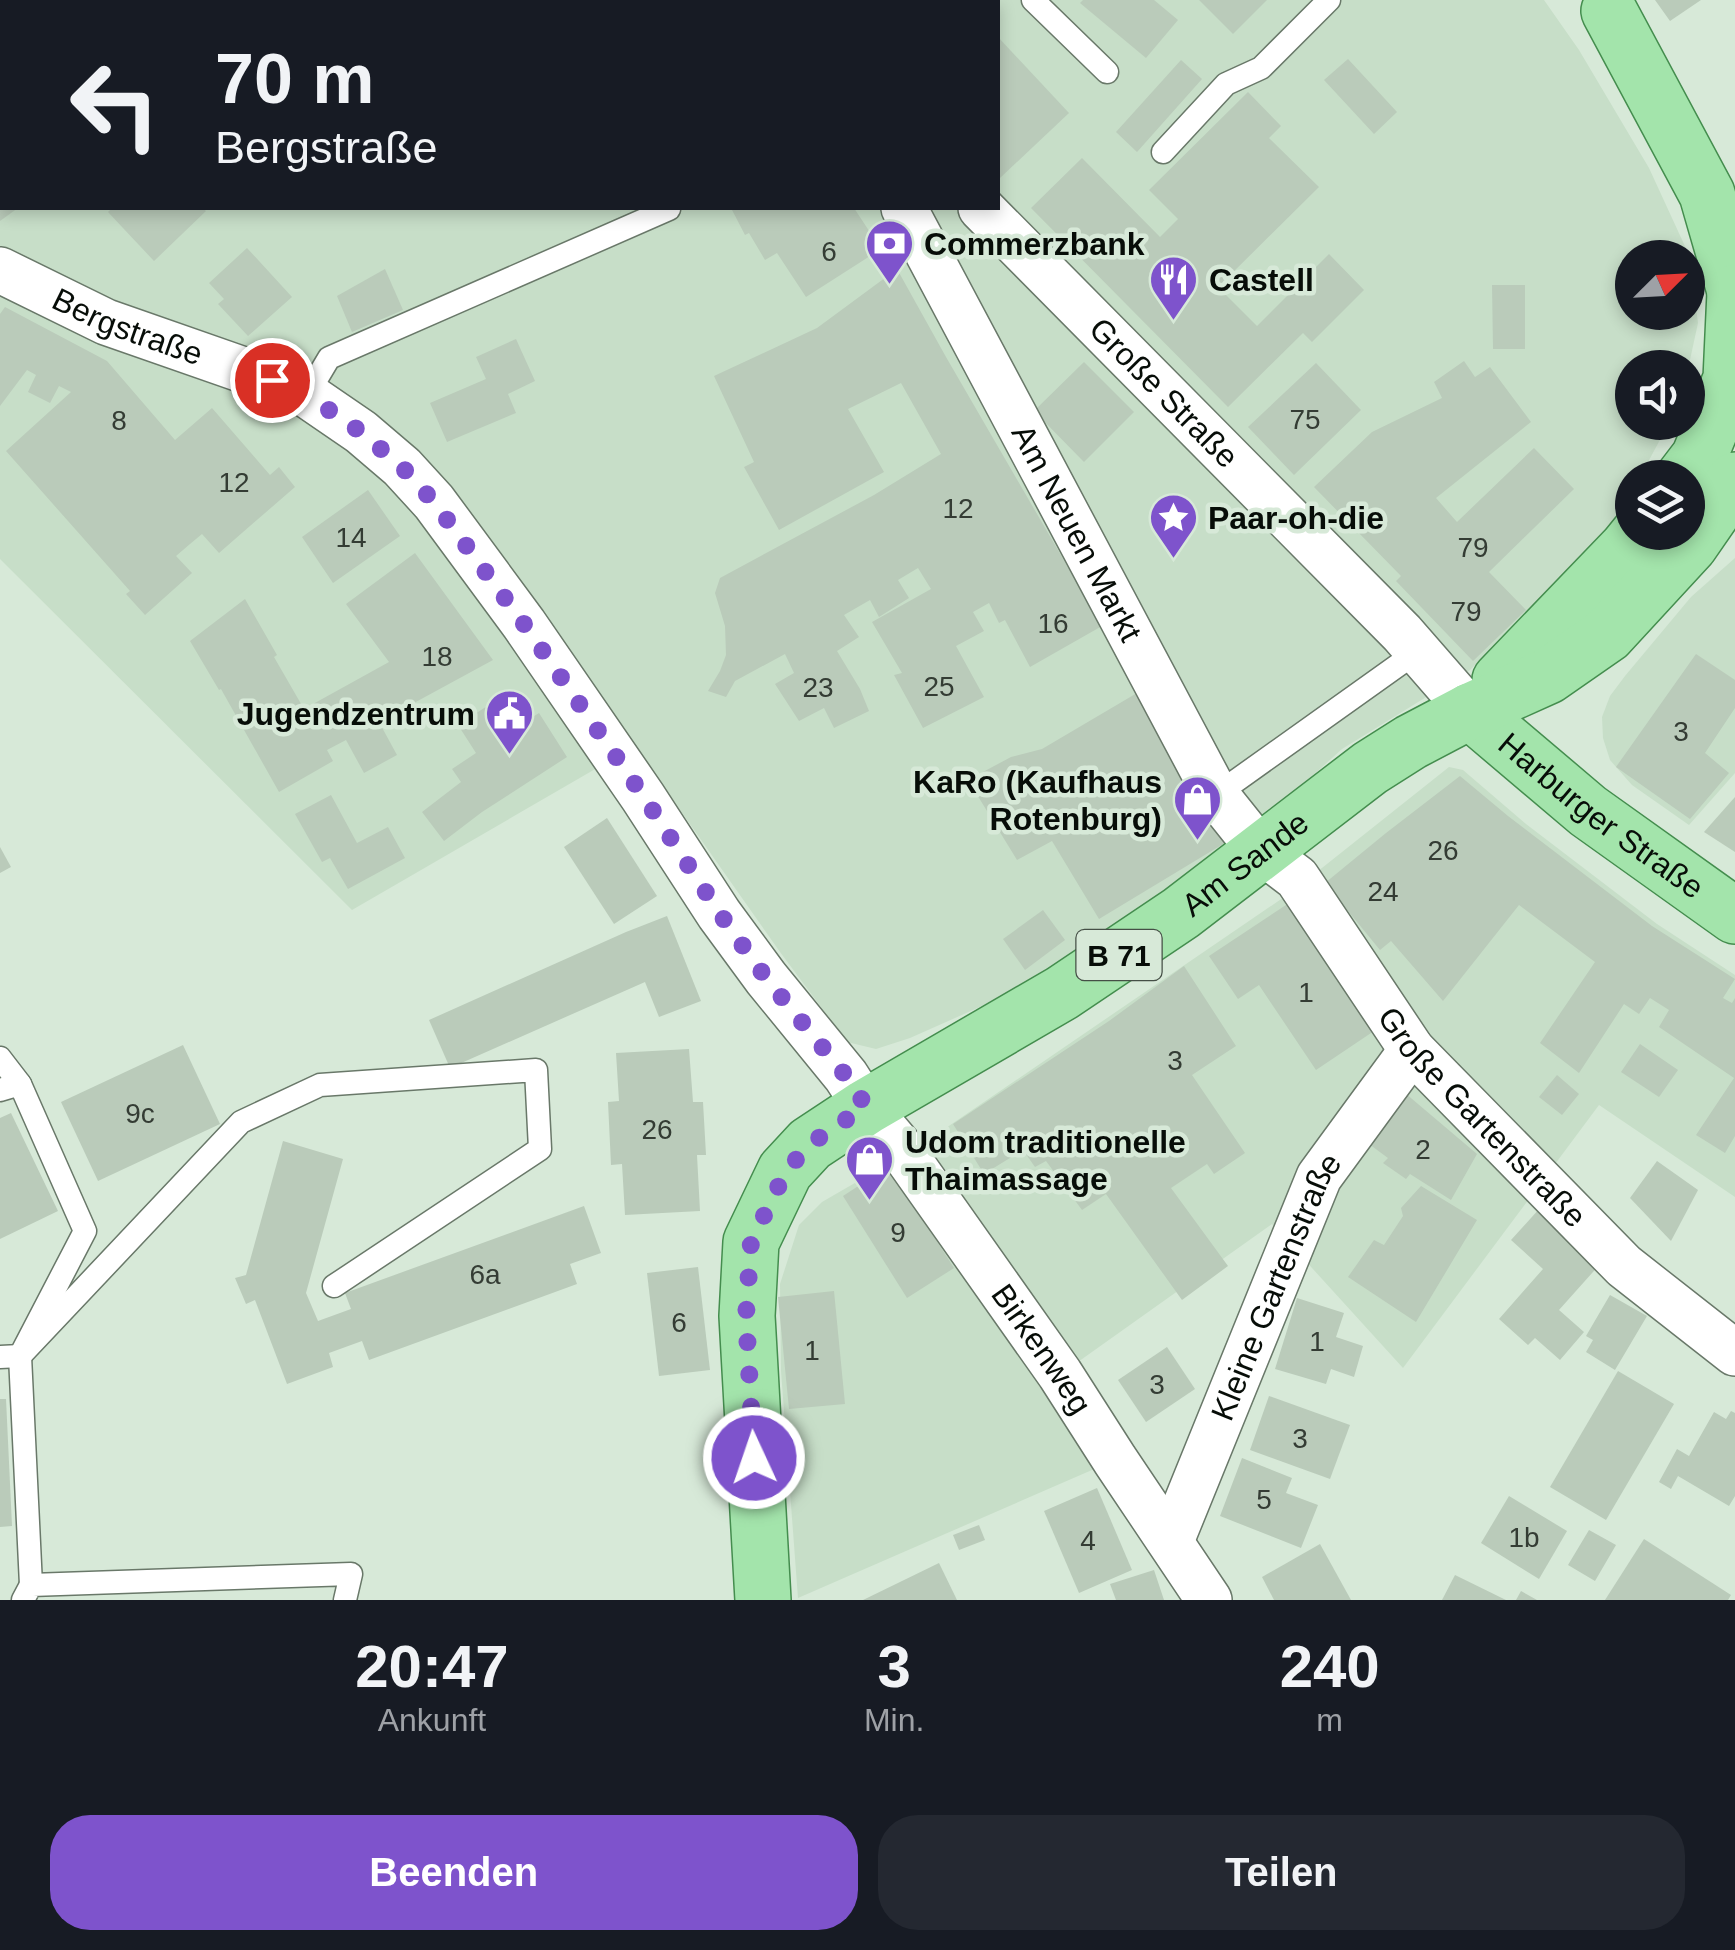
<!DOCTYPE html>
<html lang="de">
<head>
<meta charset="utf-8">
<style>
  body { margin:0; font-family:Arial,sans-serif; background:#242831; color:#f1f3f6; height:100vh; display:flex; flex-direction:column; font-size:38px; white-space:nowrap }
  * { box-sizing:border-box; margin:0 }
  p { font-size:32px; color:#9ea1a6 }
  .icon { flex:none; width:55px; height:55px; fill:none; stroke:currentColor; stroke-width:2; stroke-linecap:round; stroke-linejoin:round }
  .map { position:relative; height:1600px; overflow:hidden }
  .side { display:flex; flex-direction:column; background:#171b24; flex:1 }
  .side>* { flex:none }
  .top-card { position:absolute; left:0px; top:0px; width:1000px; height:210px; box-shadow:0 5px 15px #0003; background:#171b24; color:#f1f3f6; overflow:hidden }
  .needle { width:65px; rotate:66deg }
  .tools { position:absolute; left:1615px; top:240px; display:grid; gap:20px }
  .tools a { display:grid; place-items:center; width:90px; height:90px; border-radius:50%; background:#171b24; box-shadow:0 5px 15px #0003; font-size:50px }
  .pin { position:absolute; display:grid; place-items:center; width:85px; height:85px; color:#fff; margin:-42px; border:5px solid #fff; border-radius:50%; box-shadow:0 2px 10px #0007 }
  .me { position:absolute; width:110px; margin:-55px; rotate:357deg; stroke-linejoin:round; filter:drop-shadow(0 0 8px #0008) }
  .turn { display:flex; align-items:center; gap:35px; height:210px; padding:0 50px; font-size:45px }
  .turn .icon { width:130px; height:130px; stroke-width:2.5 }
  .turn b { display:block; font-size:70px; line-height:85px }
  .eta { display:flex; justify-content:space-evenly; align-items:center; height:170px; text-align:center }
  .eta b { font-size:60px; font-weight:700; line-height:70px }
  .action { display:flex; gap:20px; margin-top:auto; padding:20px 50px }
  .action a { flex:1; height:115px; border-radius:40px; background:#7e53cc; color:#fff; font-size:40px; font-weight:700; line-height:115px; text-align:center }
  .action a+a { background:#242831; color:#f1f3f6 }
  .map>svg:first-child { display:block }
  .built { fill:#c7dec8; fill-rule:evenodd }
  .building { fill:#bacbba }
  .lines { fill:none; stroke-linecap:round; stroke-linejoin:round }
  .lane-casing { stroke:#697869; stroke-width:25 }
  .street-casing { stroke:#697869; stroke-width:48 }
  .primary-casing { stroke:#448d4e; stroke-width:58 }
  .lane { stroke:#fff; stroke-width:22 }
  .street { stroke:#fff; stroke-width:45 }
  .primary { stroke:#a3e4ab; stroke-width:55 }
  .route { stroke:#7e53cc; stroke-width:18; stroke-dasharray:0 32.4 }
  .labels { text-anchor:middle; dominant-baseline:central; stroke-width:9; stroke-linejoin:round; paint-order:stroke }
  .number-label { font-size:28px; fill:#343c34 }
  .shield { fill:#d7e9d8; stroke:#454f46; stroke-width:2.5 }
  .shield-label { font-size:30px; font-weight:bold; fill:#070d08 }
  .poi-label { font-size:32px; font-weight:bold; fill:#070d08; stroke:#d7e9d8; text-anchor:start }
  .street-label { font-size:32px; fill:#070d08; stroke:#d7e9d8 }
</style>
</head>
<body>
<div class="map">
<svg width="1735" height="1600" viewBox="0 0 1735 1600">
  <rect width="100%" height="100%" fill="#d7e9d8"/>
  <g class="built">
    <path d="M0 0H1544L1579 50 1649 168 1689 255 1698 323 1688 369 1632 368V422L1669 423 1640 477 1632 478V490L1619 516 1547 595 1470 670 1342 749 1237 844 1027 986 910 1038 876 1049 847 1042 780 952 635 746 352 910 0 559ZM2 2H998V208H2ZM1632 258H1688V312H1632Z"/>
    <polygon points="1735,558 1735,773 1689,825 1632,785 1610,760 1603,738 1602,717 1610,696 1625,676 1691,597"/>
    <polygon points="1449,767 1463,770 1526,824 1657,924 1735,975 1735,1197 1599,1105 1403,1368 1272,1224 1061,1374 1115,1460 798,1598 781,1371 780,1284 799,1225 822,1202 924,1143 1293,891"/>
  </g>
  <g class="building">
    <polygon points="1083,0 1154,0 1178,20 1146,58 1080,3"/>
    <polygon points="1199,0 1267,0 1233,34"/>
    <polygon points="1655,0 1701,0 1670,21"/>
    <polygon points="998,37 1069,113 1000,178 998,175"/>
    <polygon points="1348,59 1397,112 1374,134 1324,80"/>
    <polygon points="1181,60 1202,79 1137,152 1116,132"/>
    <polygon points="1248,92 1281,126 1269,138 1319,187 1218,287 1257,326 1329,254 1364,290 1312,342 1303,333 1228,407 1031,208 1082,158 1160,237 1178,219 1149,190"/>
    <polygon points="0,208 18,208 0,221"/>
    <polygon points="112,208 202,208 206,211 154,261 108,212"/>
    <polygon points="731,208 854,208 881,249 806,297 777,253 765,260 749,233 745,235"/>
    <polygon points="247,248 292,297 248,336 218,304 224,299 209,283"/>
    <polygon points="385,269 403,310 352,332 337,296"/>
    <polygon points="897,269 946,357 1102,626 1030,667 1005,620 999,623 989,603 973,612 984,631 956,646 984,697 923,728 894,675 902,673 872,622 931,589 918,568 898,580 909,598 879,617 870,600 844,615 859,637 837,651 860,689 869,711 834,728 824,708 799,721 775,684 794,673 785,654 735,681 726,697 708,691 720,671 726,655 725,626 715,593 720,578 874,495 941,454 901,383 848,409 884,472 779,530 744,467 754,462 714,376 817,328"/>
    <polygon points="1492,285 1525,285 1525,349 1493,349"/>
    <polygon points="5,307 107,361 175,440 212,408 270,475 279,467 295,487 219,553 202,534 190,544 176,556 192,573 145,615 126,594 130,591 6,451 71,392 59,386 50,403 28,392 36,375 27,370 0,406 0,314"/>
    <polygon points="516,339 535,381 508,394 516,413 447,442 430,403 486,379 476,357"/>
    <polygon points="1464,361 1475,377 1490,367 1531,422 1436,498 1457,522 1534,448 1574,489 1489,572 1526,610 1473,661 1396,581 1401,576 1314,487 1372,432 1442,398 1434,382"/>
    <polygon points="1084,362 1134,412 1084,462 1034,411"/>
    <polygon points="1316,363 1361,410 1294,475 1248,427"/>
    <polygon points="368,490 400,536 333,583 302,537"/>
    <polygon points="415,553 493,660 379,722 397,755 364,773 346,740 327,750 333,761 279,792 221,689 219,690 190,641 245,599 277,655 274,657 304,709 389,662 346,604"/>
    <polygon points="1696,654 1735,680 1735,708 1705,753 1729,773 1690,819 1616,767"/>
    <polygon points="1137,693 1228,841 1099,919 1052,841 1017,860 968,780 1011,757 1042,749"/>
    <polygon points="498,699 517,727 539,713 567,757 482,812 444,841 422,812 461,782 452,769 476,753 458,725"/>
    <polygon points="1460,776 1508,816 1652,926 1735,979 1723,998 1732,1003 1735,998 1735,1136 1725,1153 1696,1135 1734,1078 1659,1027 1669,1010 1650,998 1639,1014 1624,1004 1579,1073 1540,1043 1595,962 1519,905 1443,1001 1391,941 1380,950 1325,883 1386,833"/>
    <polygon points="331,795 357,843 388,827 405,858 348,889 330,858 322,862 295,814"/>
    <polygon points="1735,797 1735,852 1704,832"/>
    <polygon points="607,818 657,896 614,924 564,847"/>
    <polygon points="0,847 11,867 0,873"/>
    <polygon points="1289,903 1374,1031 1316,1070 1259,985 1238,999 1209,956"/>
    <polygon points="1043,910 1065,940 1025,970 1003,939"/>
    <polygon points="667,916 701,1001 659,1017 645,982 450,1068 429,1020 626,932"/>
    <polygon points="1184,966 1236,1046 1192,1075 1245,1153 1214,1174 1207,1164 1171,1188 1228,1266 1182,1300 1106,1194 1082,1210 1046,1161 1035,1167 1023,1150 984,1174 953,1124 1109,1021"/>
    <polygon points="1640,1044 1678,1070 1659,1097 1621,1072"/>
    <polygon points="183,1045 220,1124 98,1181 61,1102"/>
    <polygon points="689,1049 693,1102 703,1102 706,1155 697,1155 700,1211 625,1215 622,1164 611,1165 608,1102 619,1101 616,1053"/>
    <polygon points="1557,1075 1579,1094 1562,1115 1539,1097"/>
    <polygon points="1405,1093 1477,1154 1451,1200 1410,1174 1406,1179 1383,1163 1388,1158 1369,1144"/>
    <polygon points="11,1113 58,1211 0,1239 0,1118"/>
    <polygon points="283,1141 343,1159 306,1293 318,1321 351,1309 345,1293 584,1206 601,1253 570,1264 577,1284 369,1360 362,1341 329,1353 333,1367 287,1384 255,1300 246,1304 235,1278 246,1275"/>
    <polygon points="1657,1161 1698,1190 1671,1241 1630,1198"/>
    <polygon points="889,1166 954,1268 907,1298 843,1196"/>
    <polygon points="1421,1186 1477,1220 1416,1322 1348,1277 1374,1240 1384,1245 1403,1216 1401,1208"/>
    <polygon points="1540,1208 1601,1263 1559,1310 1584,1332 1560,1360 1535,1338 1528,1345 1499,1319 1543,1269 1511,1240"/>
    <polygon points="698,1267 710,1370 659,1376 647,1273"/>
    <polygon points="834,1291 845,1404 789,1409 778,1297"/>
    <polygon points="1610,1295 1647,1316 1615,1370 1586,1352 1593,1340 1586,1336"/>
    <polygon points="1297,1298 1344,1313 1336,1337 1363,1346 1354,1377 1331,1369 1326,1384 1275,1369"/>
    <polygon points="1167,1347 1195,1389 1146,1422 1118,1380"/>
    <polygon points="1618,1371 1674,1404 1606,1520 1550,1487"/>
    <polygon points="1269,1396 1350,1425 1330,1479 1250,1450"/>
    <polygon points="0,1399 6,1399 12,1526 0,1527"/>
    <polygon points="1731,1411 1735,1413 1735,1496 1729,1506 1678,1476 1671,1489 1659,1482 1677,1449 1689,1456 1714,1412 1726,1419"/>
    <polygon points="1242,1458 1292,1478 1286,1493 1318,1505 1301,1548 1220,1516"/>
    <polygon points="1097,1488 1132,1570 1079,1593 1044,1511"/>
    <polygon points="1509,1496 1567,1531 1539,1579 1481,1543"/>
    <polygon points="979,1525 985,1540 959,1550 953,1535"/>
    <polygon points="1589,1530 1616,1545 1595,1581 1568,1565"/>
    <polygon points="1644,1539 1731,1595 1728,1600 1605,1600"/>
    <polygon points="1320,1544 1351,1600 1274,1600 1262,1577"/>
    <polygon points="939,1563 957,1600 863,1600"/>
    <polygon points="1154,1570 1164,1600 1116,1600 1110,1584"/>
    <polygon points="1455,1575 1506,1600 1442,1600"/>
    <polygon points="1521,1591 1537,1600 1516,1600"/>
  </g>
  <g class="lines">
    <defs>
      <g id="lane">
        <polyline points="120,0 122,2"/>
        <polyline points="1033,0 1107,72"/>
        <polyline points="72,2 75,0"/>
        <polyline points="0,58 2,56"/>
        <polyline points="1163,152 1226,84 1261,68 1329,0"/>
        <polyline points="307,395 329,358 669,209"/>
        <polyline points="1216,795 1418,651"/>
        <polyline points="0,1058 20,1084"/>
        <polyline points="0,1090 20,1084 85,1231 20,1356 31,1585"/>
        <polyline points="0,1357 20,1356 241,1122 320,1085 536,1070 540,1149 334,1286"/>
        <polyline points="23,1600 31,1585 351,1574 345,1600"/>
      </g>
      <g id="street">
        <polyline points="781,0 784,2"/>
        <path id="s1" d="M904 208 1216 795 1260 850 1297 878 1412 1050 1624 1266 1735 1353"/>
        <path id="s2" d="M981 208 1402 633 1470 711"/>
        <path id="s3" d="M0 270 106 322 272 380 307 395 361 432 402 467 434 502 524 624 643 797 719 914 766 978 846 1076 866 1107 899 1146 1060 1374 1115 1460 1209 1600"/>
        <path id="s4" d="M1171 1541 1319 1177 1412 1050"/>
      </g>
      <g id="primary">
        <polyline points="1609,11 1707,194 1735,291"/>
        <polyline points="1683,478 1699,457 1731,379 1735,292"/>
        <polyline points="1500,680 1627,548 1640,532"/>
        <path id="s5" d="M1470 711 1588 811 1735 916"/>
        <path id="s6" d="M763 1600 747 1316 751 1242 785 1171 810 1144 866 1107 1062 993 1181 913 1370 768 1411 742 1470 711 1548 676 1607 635 1690 545 1735 480"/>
      </g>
    </defs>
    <use href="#lane" class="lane-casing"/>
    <use href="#street" class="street-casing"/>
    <use href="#primary" class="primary-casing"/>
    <use href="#lane" class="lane"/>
    <use href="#street" class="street"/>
    <use href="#primary" class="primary"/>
  </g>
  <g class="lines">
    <polyline class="route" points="272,380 307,395 361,432 402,467 434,502 524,624 644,797 720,914 766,978 846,1076 866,1106 810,1144 786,1171 751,1242 746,1316 754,1458"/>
  </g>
  <defs>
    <symbol id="bank-pin" viewBox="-11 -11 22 30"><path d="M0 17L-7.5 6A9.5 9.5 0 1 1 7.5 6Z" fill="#7e53cc" stroke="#d7e9d8"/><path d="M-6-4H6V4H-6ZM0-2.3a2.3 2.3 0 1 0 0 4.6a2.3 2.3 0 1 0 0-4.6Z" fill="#fff"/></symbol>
    <symbol id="restaurant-pin" viewBox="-11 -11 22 30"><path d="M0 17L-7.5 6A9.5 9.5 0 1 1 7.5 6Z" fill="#7e53cc" stroke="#d7e9d8"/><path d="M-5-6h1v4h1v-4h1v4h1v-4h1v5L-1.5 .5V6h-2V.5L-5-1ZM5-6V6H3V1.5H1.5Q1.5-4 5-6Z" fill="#fff"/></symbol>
    <symbol id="sight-pin" viewBox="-11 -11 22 30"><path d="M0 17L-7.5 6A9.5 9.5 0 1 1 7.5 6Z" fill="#7e53cc" stroke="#d7e9d8"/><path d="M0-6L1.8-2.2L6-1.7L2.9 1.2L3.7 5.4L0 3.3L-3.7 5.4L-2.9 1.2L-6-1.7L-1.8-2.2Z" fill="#fff"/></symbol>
    <symbol id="civic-pin" viewBox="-11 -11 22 30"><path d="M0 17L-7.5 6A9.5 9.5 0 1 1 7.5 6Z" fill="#7e53cc" stroke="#d7e9d8"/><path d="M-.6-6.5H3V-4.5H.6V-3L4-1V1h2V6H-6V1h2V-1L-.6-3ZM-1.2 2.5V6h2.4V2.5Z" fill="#fff"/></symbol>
    <symbol id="shop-pin" viewBox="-11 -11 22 30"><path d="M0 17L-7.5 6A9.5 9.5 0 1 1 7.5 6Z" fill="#7e53cc" stroke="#d7e9d8"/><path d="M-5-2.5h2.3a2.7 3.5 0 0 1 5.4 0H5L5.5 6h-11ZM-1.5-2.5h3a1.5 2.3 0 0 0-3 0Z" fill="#fff"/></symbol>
  </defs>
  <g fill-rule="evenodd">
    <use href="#bank-pin" x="862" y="216" width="55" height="75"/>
    <use href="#restaurant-pin" x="1146" y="252" width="55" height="75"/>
    <use href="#sight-pin" x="1146" y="490" width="55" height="75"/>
    <use href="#civic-pin" x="482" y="686" width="55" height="75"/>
    <use href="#shop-pin" x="1170" y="772" width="55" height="75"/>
    <use href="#shop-pin" x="842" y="1132" width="55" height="75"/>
  </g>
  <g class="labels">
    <g class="number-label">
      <text x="829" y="251">6</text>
      <text x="1305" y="419">75</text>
      <text x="119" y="420">8</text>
      <text x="234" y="482">12</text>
      <text x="958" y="508">12</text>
      <text x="351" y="537">14</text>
      <text x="1473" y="547">79</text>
      <text x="1466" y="611">79</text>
      <text x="1053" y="623">16</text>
      <text x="437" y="656">18</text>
      <text x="939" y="686">25</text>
      <text x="818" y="687">23</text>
      <text x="1681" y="731">3</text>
      <text x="1443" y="850">26</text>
      <text x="1383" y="891">24</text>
      <text x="1306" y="992">1</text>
      <text x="1175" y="1060">3</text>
      <text x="140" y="1113">9c</text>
      <text x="657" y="1129">26</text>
      <text x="1423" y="1149">2</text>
      <text x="898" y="1232">9</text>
      <text x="485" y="1274">6a</text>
      <text x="679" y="1322">6</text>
      <text x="1317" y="1341">1</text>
      <text x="812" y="1350">1</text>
      <text x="1157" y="1384">3</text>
      <text x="1300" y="1438">3</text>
      <text x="1264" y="1499">5</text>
      <text x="1524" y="1537">1b</text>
      <text x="1088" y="1540">4</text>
    </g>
    <rect class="shield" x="1076.5" y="930" width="85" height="50" rx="8"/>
    <g class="shield-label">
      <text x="1119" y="955">B 71</text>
    </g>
    <g class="poi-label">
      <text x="924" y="244">Commerzbank</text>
      <text x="1209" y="280">Castell</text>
      <text x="1208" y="518">Paar-oh-die</text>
      <text x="475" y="714" text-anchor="end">Jugendzentrum</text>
      <text x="1162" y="782" text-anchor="end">KaRo (Kaufhaus<tspan x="1162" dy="37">Rotenburg)</tspan></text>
      <text x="905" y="1142">Udom traditionelle<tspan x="905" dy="37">Thaimassage</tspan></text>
    </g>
    <g class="street-label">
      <text stroke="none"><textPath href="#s3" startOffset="140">Bergstraße</textPath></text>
      <text stroke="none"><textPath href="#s2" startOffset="260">Große Straße</textPath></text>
      <text stroke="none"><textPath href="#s1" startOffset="368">Am Neuen Markt</textPath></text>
      <text stroke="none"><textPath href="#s5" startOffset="168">Harburger Straße</textPath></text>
      <text stroke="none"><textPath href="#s6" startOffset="992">Am Sande</textPath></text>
      <text stroke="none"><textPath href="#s1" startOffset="1085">Große Gartenstraße</textPath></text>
      <text stroke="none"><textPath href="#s4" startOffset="275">Kleine Gartenstraße</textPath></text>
      <text stroke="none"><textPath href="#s3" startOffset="1542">Birkenweg</textPath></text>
    </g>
  </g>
</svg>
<div class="tools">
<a><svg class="needle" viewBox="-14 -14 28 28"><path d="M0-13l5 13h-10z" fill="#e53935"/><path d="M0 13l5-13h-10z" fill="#9ea1a6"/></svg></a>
<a><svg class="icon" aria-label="sound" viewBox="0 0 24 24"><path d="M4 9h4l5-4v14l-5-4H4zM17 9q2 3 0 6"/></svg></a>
<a><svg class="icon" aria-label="layers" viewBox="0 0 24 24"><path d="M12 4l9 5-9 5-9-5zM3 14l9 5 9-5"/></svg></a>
</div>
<div class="pin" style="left:272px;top:380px;background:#d93025"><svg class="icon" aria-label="arrive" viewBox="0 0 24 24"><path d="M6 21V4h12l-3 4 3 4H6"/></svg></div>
<svg class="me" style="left:754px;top:1458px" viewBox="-20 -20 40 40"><circle r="17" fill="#7e53cc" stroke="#fff" stroke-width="3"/><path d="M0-11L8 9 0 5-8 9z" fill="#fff"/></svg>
<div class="top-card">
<div class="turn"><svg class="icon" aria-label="left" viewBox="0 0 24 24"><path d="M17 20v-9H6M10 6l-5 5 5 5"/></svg><div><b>70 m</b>Bergstraße</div></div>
</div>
</div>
<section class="side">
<div class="eta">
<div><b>20:47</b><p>Ankunft</p></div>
<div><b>3</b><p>Min.</p></div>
<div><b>240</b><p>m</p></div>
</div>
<div class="action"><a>Beenden</a><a>Teilen</a></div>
</section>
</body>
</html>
